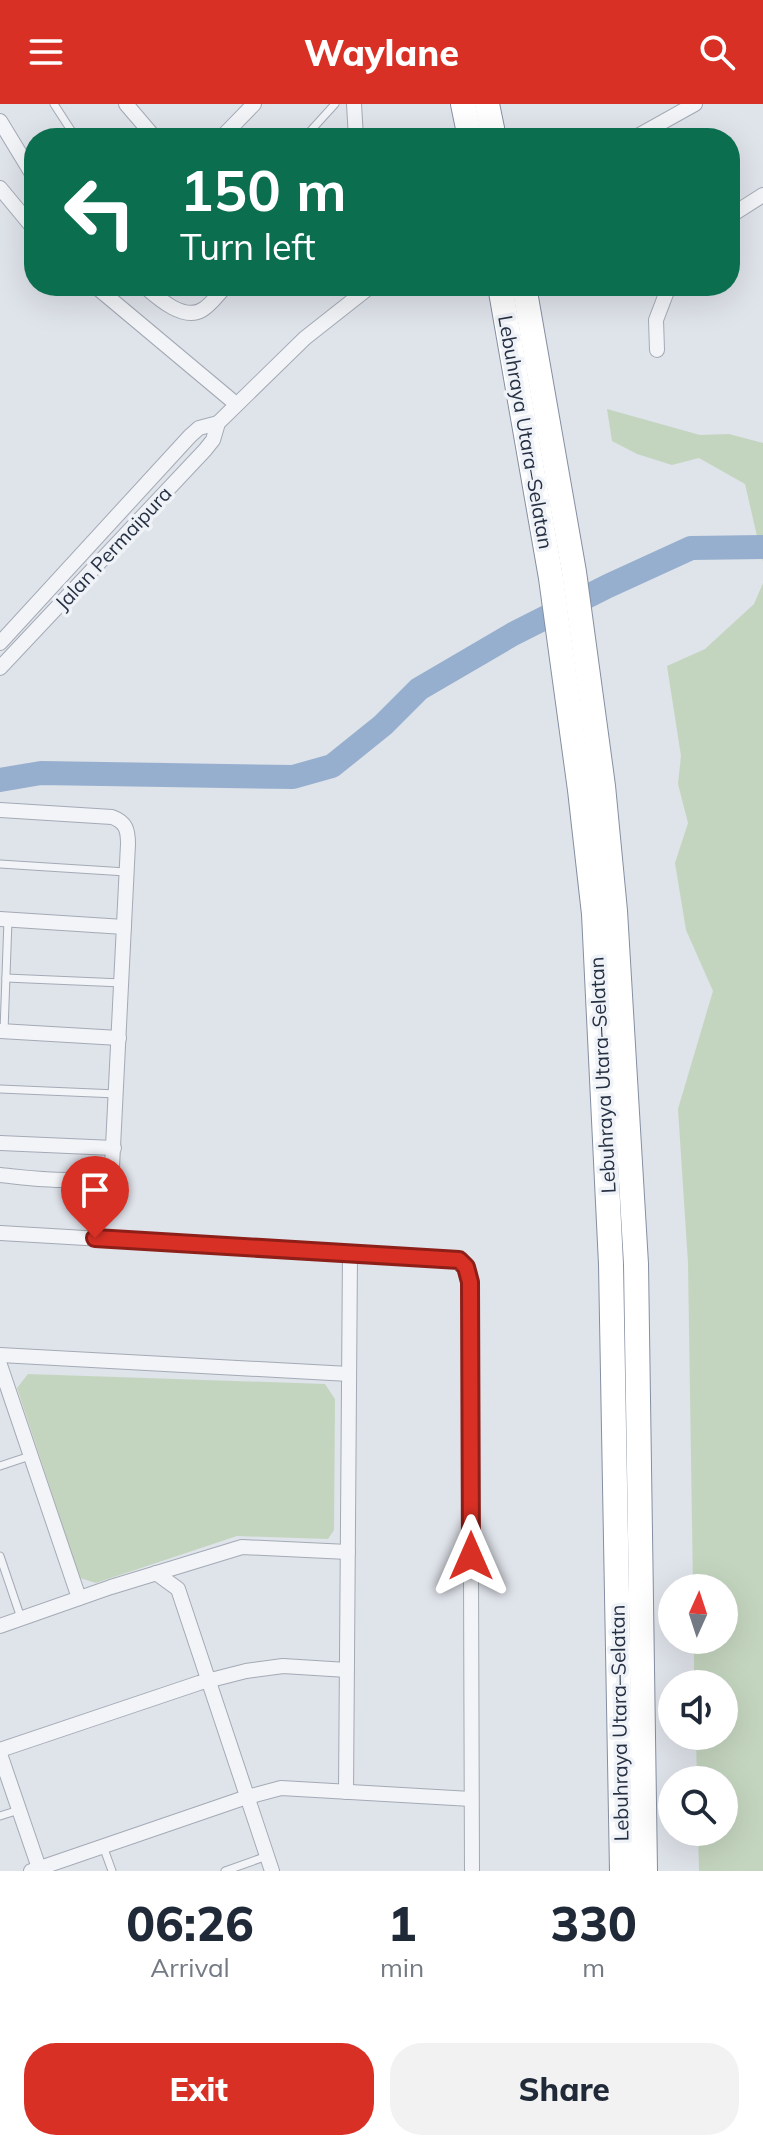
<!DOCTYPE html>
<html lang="en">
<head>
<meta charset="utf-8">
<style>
  body { margin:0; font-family:Mulish,sans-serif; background:#f2f2f3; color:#1f2937; height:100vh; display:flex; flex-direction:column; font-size:30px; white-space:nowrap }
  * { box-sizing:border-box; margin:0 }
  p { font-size:26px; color:#747a83 }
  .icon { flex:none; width:44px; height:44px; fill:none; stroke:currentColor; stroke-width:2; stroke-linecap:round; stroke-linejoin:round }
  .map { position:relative; height:1767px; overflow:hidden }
  .sheet { display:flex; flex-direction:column; background:#fff; flex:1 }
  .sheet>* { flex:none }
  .guide { position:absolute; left:24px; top:24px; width:716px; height:168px; border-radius:32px; box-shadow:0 8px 32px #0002; background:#0b6e4f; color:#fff; overflow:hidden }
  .needle { width:52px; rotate:3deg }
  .buttons { position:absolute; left:658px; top:1470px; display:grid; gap:16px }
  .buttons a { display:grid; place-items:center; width:80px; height:80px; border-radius:50%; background:#fff; box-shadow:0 8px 32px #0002; font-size:40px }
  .pin { position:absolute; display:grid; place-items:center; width:68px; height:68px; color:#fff; margin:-82px -34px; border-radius:50% 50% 50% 0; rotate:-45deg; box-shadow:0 0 8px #0007 }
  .pin .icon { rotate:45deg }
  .me { position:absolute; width:88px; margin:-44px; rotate:0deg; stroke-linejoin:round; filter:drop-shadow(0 0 6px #0008) }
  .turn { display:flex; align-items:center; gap:28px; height:168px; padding:0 24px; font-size:36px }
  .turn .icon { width:104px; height:104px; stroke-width:2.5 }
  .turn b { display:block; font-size:56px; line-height:68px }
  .eta { display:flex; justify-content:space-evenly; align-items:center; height:136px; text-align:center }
  .eta b { font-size:48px; font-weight:800; line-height:56px }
  .action { display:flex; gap:16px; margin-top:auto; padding:16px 24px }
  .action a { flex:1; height:92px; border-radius:32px; background:#d93025; color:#fff; font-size:32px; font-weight:800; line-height:92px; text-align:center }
  .action a+a { background:#f2f2f3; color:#1f2937 }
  header { display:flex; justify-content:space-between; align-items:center; height:104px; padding:0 24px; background:#d93025; color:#fff; font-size:36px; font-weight:800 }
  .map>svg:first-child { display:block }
  .green { fill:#c4d5bf }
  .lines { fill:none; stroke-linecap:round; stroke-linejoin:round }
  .river { stroke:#96afce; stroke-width:24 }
  .service-casing { stroke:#a4aab5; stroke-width:9 }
  .minor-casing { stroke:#a4aab5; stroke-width:16 }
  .motorway-casing { stroke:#858fa2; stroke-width:26 }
  .service { stroke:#f2f4f8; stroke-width:7 }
  .minor { stroke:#f2f4f8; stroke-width:14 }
  .motorway { stroke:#fff; stroke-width:24 }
  .route-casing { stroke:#8d1f18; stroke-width:20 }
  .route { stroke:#d93025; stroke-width:14 }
  .labels { text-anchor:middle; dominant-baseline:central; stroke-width:7; stroke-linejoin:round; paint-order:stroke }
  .street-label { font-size:20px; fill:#263043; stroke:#eff2f7 }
</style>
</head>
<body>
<header><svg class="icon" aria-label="menu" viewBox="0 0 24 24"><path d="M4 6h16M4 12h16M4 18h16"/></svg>Waylane<svg class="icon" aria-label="search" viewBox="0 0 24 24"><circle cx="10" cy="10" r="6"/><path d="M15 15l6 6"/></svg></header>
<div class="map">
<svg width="763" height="1767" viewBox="0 0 763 1767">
  <rect width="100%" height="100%" fill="#dfe3ea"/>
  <g class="green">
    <polygon points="607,305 700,331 729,330 763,339 763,458 745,380 699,354 672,361 637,350 612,337"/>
    <polygon points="763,479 763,1767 699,1767 698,1728 724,1728 724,1676 697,1676 696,1632 724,1632 724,1580 694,1580 694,1536 724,1536 724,1484 693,1484 688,1159 678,1005 713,887 686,826 675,759 688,719 678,680 681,652 667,562 705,545 754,500"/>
    <polygon points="28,1270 325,1280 335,1295 334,1426 328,1435 237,1432 96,1479 80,1474 17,1284"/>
  </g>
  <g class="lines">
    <polyline class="river" points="0,676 41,669 293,673 332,662 383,621 419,585 513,530 608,482 691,444 763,443"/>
    <defs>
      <g id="service">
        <polyline points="54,0 76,34"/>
        <polyline points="304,34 335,0"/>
        <polyline points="0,760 126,768"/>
        <polyline points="6,874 122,879"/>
        <polyline points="4,927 8,816"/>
        <polyline points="0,985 117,990"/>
        <polyline points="0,1362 30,1352"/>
        <polyline points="0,1452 21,1514"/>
        <polyline points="0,1712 19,1706"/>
        <polyline points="103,1742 112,1767"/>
        <polyline points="225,1767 267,1752"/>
      </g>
      <g id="minor">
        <polyline points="126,0 155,34"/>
        <polyline points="354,0 356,34"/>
        <polyline points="0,17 34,73"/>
        <polyline points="221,34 254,0"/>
        <polyline points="634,34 695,0"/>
        <polyline points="0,84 34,125"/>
        <polyline points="730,112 763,91"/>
        <polyline points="95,182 236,300"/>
        <path d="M144 182C158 194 183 217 202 206 211 201 219 189 226 182"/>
        <polyline points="657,246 656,216 669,182"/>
        <polyline points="0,539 190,332 199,324 218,319"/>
        <polyline points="0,564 205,346 213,336 218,319 305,234 371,182"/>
        <path d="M0 706 112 713C126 718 128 726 128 740L112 1063C101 1085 23 1073 0 1071"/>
        <polyline points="0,815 124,823"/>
        <polyline points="0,927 119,934"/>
        <polyline points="0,1039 114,1044"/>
        <polyline points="0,1129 459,1156 466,1163 470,1178 472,1767"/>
        <polyline points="0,1251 349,1270"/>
        <polyline points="0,1261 79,1494"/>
        <polyline points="156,1469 178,1485 272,1767"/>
        <polyline points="0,1522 111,1483 242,1443 348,1448"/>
        <polyline points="0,1646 199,1579 246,1567 283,1562 347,1566"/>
        <polyline points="0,1650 39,1764"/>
        <polyline points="346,1688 350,1149"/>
        <polyline points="31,1767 244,1694 281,1684 471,1695"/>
      </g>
      <g id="motorway">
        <polyline points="463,0 470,34"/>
        <polyline points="487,0 494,34"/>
        <polyline points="500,182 551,474 580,686 594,810 611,1160 622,1767"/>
        <polyline points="524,182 574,468 603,682 615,807 636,1160 645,1767"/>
      </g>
    </defs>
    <use href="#service" class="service-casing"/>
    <use href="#minor" class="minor-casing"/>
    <use href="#motorway" class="motorway-casing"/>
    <use href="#service" class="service"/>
    <use href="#minor" class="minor"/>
    <use href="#motorway" class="motorway"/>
  </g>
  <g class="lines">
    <defs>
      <polyline id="route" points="95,1134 459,1156 466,1163 470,1178 471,1452"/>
    </defs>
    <use href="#route" class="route-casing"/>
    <use href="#route" class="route"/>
  </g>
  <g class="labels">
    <g class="street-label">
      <text transform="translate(526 328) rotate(80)">Lebuhraya Utara–Selatan</text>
      <text transform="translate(113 444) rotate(-47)">Jalan Permaipura</text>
      <text transform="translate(602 971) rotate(-93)">Lebuhraya Utara–Selatan</text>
      <text transform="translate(619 1619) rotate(-91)">Lebuhraya Utara–Selatan</text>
    </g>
  </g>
</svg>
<div class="buttons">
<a><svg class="needle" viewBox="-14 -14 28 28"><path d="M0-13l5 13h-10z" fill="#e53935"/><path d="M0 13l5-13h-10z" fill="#747a83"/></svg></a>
<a><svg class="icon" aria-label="sound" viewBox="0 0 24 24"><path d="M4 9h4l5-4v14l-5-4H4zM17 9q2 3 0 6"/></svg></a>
<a><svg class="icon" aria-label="search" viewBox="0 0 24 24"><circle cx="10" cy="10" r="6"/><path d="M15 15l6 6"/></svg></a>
</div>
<div class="pin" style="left:95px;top:1134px;background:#d93025"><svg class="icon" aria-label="arrive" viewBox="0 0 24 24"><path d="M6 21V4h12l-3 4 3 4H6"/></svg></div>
<svg class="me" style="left:471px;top:1452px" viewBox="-20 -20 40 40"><path d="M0-17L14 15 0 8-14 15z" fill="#d93025" stroke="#fff" stroke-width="4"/></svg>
<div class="guide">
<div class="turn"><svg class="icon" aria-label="left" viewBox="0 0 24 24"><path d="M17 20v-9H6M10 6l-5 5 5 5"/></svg><div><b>150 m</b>Turn left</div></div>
</div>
</div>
<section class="sheet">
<div class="eta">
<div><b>06:26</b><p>Arrival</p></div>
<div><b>1</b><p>min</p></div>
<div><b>330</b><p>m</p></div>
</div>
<div class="action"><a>Exit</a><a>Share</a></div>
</section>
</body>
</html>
